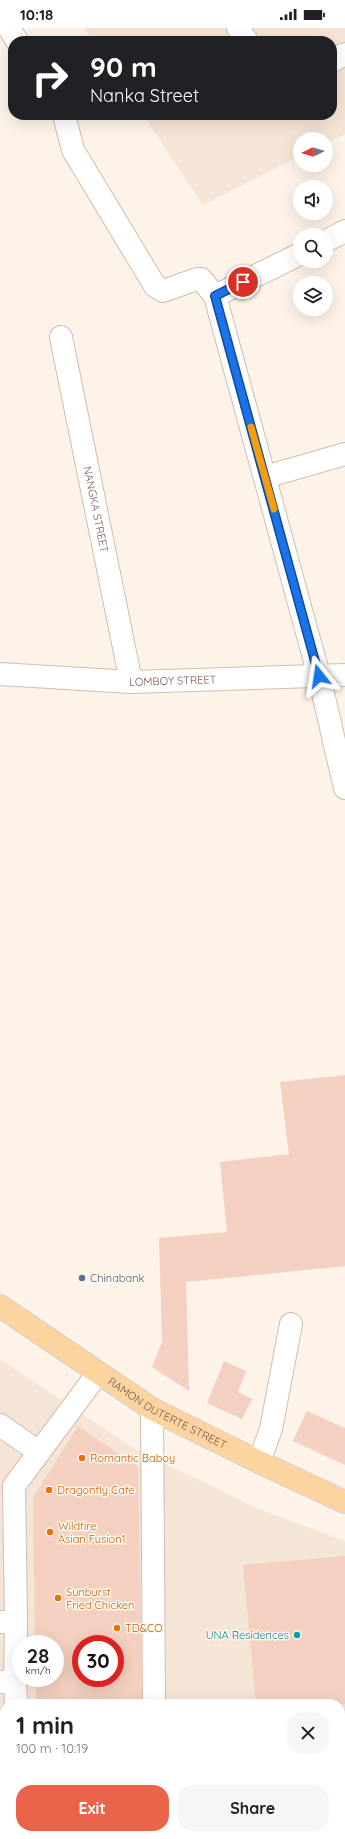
<!DOCTYPE html>
<html lang="en">
<head>
<meta charset="utf-8">
<style>
  body { margin:0; font-family:Quicksand,sans-serif; background:#f6f6f6; color:#202124; height:100vh; display:flex; flex-direction:column; font-size:15px; white-space:nowrap }
  * { box-sizing:border-box; margin:0 }
  p { font-size:13px; color:#757577 }
  .icon { flex:none; width:22px; height:22px; fill:none; stroke:currentColor; stroke-width:2; stroke-linecap:round; stroke-linejoin:round }
  .map { position:relative; flex:1; overflow:hidden }
  .sheet { position:absolute; left:0px; top:1671px; width:345px; height:140px; display:flex; flex-direction:column; background:#fff; border-radius:16px 16px 0 0; box-shadow:0 4px 16px #0002 }
  .sheet>* { flex:none }
  .hud { position:absolute; left:8px; top:8px; width:329px; height:84px; border-radius:16px; box-shadow:0 4px 16px #0002; background:#202124; color:#fff; overflow:hidden }
  .needle { width:26px; rotate:265deg }
  .fabs { position:absolute; left:293px; top:104px; display:grid; gap:8px }
  .fabs a { display:grid; place-items:center; width:40px; height:40px; border-radius:50%; background:#fff; box-shadow:0 4px 16px #0002; font-size:20px }
  .speed { position:absolute; left:12px; top:1607px; display:flex; gap:8px; font-size:20px; font-weight:700; text-align:center }
  .speed>* { display:grid; place-content:center; width:52px; height:52px; border-radius:50%; background:#fff; box-shadow:0 4px 16px #0002; line-height:1 }
  .speed small { font-size:10px; font-weight:400 }
  .speed .limit { border:6px solid #d22; background:#fff; color:#111 }
  .pin { position:absolute; display:grid; place-items:center; width:34px; height:34px; color:#fff; margin:-17px; border:2px solid #fff; border-radius:50%; box-shadow:0 1px 4px #0007 }
  .me { position:absolute; width:44px; margin:-22px; rotate:345deg; stroke-linejoin:round; filter:drop-shadow(0 0 3px #0008) }
  .turn { display:flex; align-items:center; gap:14px; height:84px; padding:0 16px; font-size:18px }
  .turn .icon { width:52px; height:52px; stroke-width:2.5 }
  .turn b { display:block; font-size:28px; line-height:34px }
  .round { display:grid; place-items:center; flex:none; width:42px; height:42px; border-radius:16px; background:#f6f6f6 }
  .summary { display:flex; align-items:center; justify-content:space-between; height:68px; padding:0 16px }
  h1 { font-size:24px; font-weight:700; line-height:30px }
  .cta { display:flex; gap:8px; margin-top:auto; padding:8px 16px }
  .cta a { flex:1; height:46px; border-radius:16px; background:#e9644b; color:#fff; font-size:16px; font-weight:700; line-height:46px; text-align:center }
  .cta a+a { background:#f6f6f6; color:#202124 }
  .status { display:flex; justify-content:space-between; align-items:center; height:28px; padding:0 20px; background:#fff; direction:ltr }
  .status svg { height:11px; fill:currentColor }
  .map>svg:first-child { display:block }
  .residential { fill:#f5e5d6; fill-rule:evenodd }
  .green { fill:#d7ebc5 }
  .building { fill:#f3d0bf; fill-rule:evenodd }
  .lines { fill:none; stroke-linecap:round; stroke-linejoin:round }
  .minor-casing { stroke:#d2bdaf; stroke-width:24 }
  .major-casing { stroke:#d9d0cd; stroke-width:24 }
  .minor { stroke:#fff; stroke-width:22 }
  .major { stroke:#fcd4a0; stroke-width:22 }
  .route-casing { stroke:#114b97; stroke-width:10 }
  .route { stroke:#1a73e8; stroke-width:7 }
  .slow { stroke:#f59e0b; stroke-width:7 }
  .service-dot { fill:#5c6f8a; stroke:#fff8ef; stroke-width:1.5 }
  .food-dot { fill:#e8710a; stroke:#fff8ef; stroke-width:1.5 }
  .culture-dot { fill:#0f9aa8; stroke:#fff8ef; stroke-width:1.5 }
  .labels { text-anchor:middle; dominant-baseline:central; stroke-width:3; stroke-linejoin:round; paint-order:stroke }
  .street-label { font-size:11px; fill:#78584b; stroke:#fff8ef }
  .service-label { font-size:11px; fill:#4e5e75; stroke:#fff8ef; text-anchor:start }
  .food-label { font-size:11px; fill:#c56008; stroke:#fff8ef; text-anchor:start }
  .culture-label { font-size:11px; fill:#0d838f; stroke:#fff8ef; text-anchor:end }
</style>
</head>
<body>
<div class="status"><b>10:18</b><svg viewBox="0 0 49 12"><path d="M0 12V9h3v3zM5 12V6h3v6zM10 12V3h3v9zM15 12V0h3v12zM26 1h20v11H26zM47 4h2v5h-2z"/></svg></div>
<div class="map">
<svg width="345" height="1811" viewBox="0 0 345 1811">
  <rect width="100%" height="100%" fill="#fdf3e8"/>
  <g class="residential">
    <polygon points="84,0 345,0 345,106 326,115 326,111 300,111 300,128 203,177 143,87 332,87 332,13 93,13"/>
    <path d="M0 1331 133 1420 256 1480 345 1513V1739L340 1742V1676H5V1806H256L263 1811H0ZM21 1616H55V1650H21ZM81 1616H115V1650H81Z"/>
  </g>
  <polygon class="green" points="345,1717 345,1739 340,1742 340,1718"/>
  <g class="building">
    <polygon points="345,1047 345,1238 186,1254 189,1363 152,1339 162,1314 159,1210 227,1204 220,1134 289,1126 280,1054"/>
    <polygon points="224,1333 246,1343 238,1364 252,1371 242,1391 207,1375"/>
    <polygon points="307,1383 345,1400 345,1437 293,1413"/>
    <path d="M78 1398 138 1439 142 1676H36V1650H55V1616H35L33 1470ZM81 1616H115V1650H81Z"/>
    <polygon points="345,1528 345,1676 256,1676 243,1537"/>
  </g>
  <g class="lines">
    <defs>
      <g id="minor">
        <polyline points="9,0 17,13"/>
        <polyline points="238,0 247,13"/>
        <polyline points="332,33 345,26"/>
        <polyline points="64,87 73,122 155,258 163,263 197,251 201,251 215,268 319,648 345,760"/>
        <polyline points="326,213 345,203"/>
        <polyline points="215,268 300,226"/>
        <path id="s1" d="M61 309 131 654"/>
        <polyline points="265,449 345,426"/>
        <path id="s2" d="M0 646 131 654 345 647"/>
        <polyline points="152,1381 154,1676"/>
        <polyline points="0,1397 39,1424"/>
        <polyline points="259,1434 271,1401 291,1296"/>
        <polyline points="0,1594 16,1594 14,1458 98,1345"/>
        <polyline points="15,1653 16,1676"/>
        <polyline points="0,1654 15,1653 16,1594"/>
        <polyline points="0,1729 5,1729"/>
        <polyline points="76,1811 76,1806"/>
        <polyline points="92,1811 92,1806"/>
      </g>
      <g id="major">
        <path id="s3" d="M0 1278 152 1381 259 1434 345 1474"/>
      </g>
    </defs>
    <use href="#minor" class="minor-casing"/>
    <use href="#major" class="major-casing"/>
    <use href="#minor" class="minor"/>
    <use href="#major" class="major"/>
  </g>
  <g class="lines">
    <defs>
      <polyline id="route" points="243,254 215,268 319,648"/>
    </defs>
    <use href="#route" class="route-casing"/>
    <use href="#route" class="route"/>
    <polyline class="slow" points="251,399 274,481"/>
  </g>
  <circle class="service-dot" cx="82" cy="1250" r="4"/>
  <g class="food-dot">
    <circle cx="82" cy="1430" r="4"/>
    <circle cx="49" cy="1462" r="4"/>
    <circle cx="50" cy="1504" r="4"/>
    <circle cx="58" cy="1570" r="4"/>
    <circle cx="117" cy="1600" r="4"/>
  </g>
  <circle class="culture-dot" cx="297" cy="1607" r="4"/>
  <g class="labels">
    <g class="street-label">
      <text stroke="none"><textPath href="#s1" startOffset="176">NANGKA STREET</textPath></text>
      <text stroke="none"><textPath href="#s2" startOffset="173">LOMBOY STREET</textPath></text>
      <text stroke="none"><textPath href="#s3" startOffset="199">RAMON DUTERTE STREET</textPath></text>
    </g>
    <g class="service-label">
      <text x="90" y="1250">Chinabank</text>
    </g>
    <g class="food-label">
      <text x="90" y="1430">Romantic Baboy</text>
      <text x="57" y="1462">Dragonfly Cafe</text>
      <text x="58" y="1498">Wildfire<tspan x="58" dy="13">Asian Fusion1</tspan></text>
      <text x="66" y="1564">Sunburst<tspan x="66" dy="13">Fried Chicken</tspan></text>
      <text x="125" y="1600">TD&amp;CO</text>
    </g>
    <g class="culture-label">
      <text x="289" y="1607">UNA Residences</text>
    </g>
  </g>
</svg>
<div class="fabs">
<a><svg class="needle" viewBox="-14 -14 28 28"><path d="M0-13l5 13h-10z" fill="#e53935"/><path d="M0 13l5-13h-10z" fill="#757577"/></svg></a>
<a><svg class="icon" aria-label="sound" viewBox="0 0 24 24"><path d="M4 9h4l5-4v14l-5-4H4zM17 9q2 3 0 6"/></svg></a>
<a><svg class="icon" aria-label="search" viewBox="0 0 24 24"><circle cx="10" cy="10" r="6"/><path d="M15 15l6 6"/></svg></a>
<a><svg class="icon" aria-label="layers" viewBox="0 0 24 24"><path d="M12 4l9 5-9 5-9-5zM3 14l9 5 9-5"/></svg></a>
</div>
<div class="speed"><div>28<small>km/h</small></div><div class="limit">30</div></div>
<div class="pin" style="left:243px;top:254px;background:#d93025"><svg class="icon" aria-label="arrive" viewBox="0 0 24 24"><path d="M6 21V4h12l-3 4 3 4H6"/></svg></div>
<svg class="me" style="left:319px;top:648px" viewBox="-20 -20 40 40"><path d="M0-17L14 15 0 8-14 15z" fill="#1a73e8" stroke="#fff" stroke-width="4"/></svg>
<div class="hud">
<div class="turn"><svg class="icon" aria-label="right" viewBox="0 0 24 24"><path d="M7 20v-9h11M14 6l5 5-5 5"/></svg><div><b>90 m</b>Nanka Street</div></div>
</div>
<section class="sheet">
<div class="summary"><div><h1>1 min</h1><p>100 m · 10:19</p></div><a class="round"><svg class="icon" aria-label="close" viewBox="0 0 24 24"><path d="M6 6l12 12M18 6L6 18"/></svg></a></div>
<div class="cta"><a>Exit</a><a>Share</a></div>
</section>
</div>
</body>
</html>
